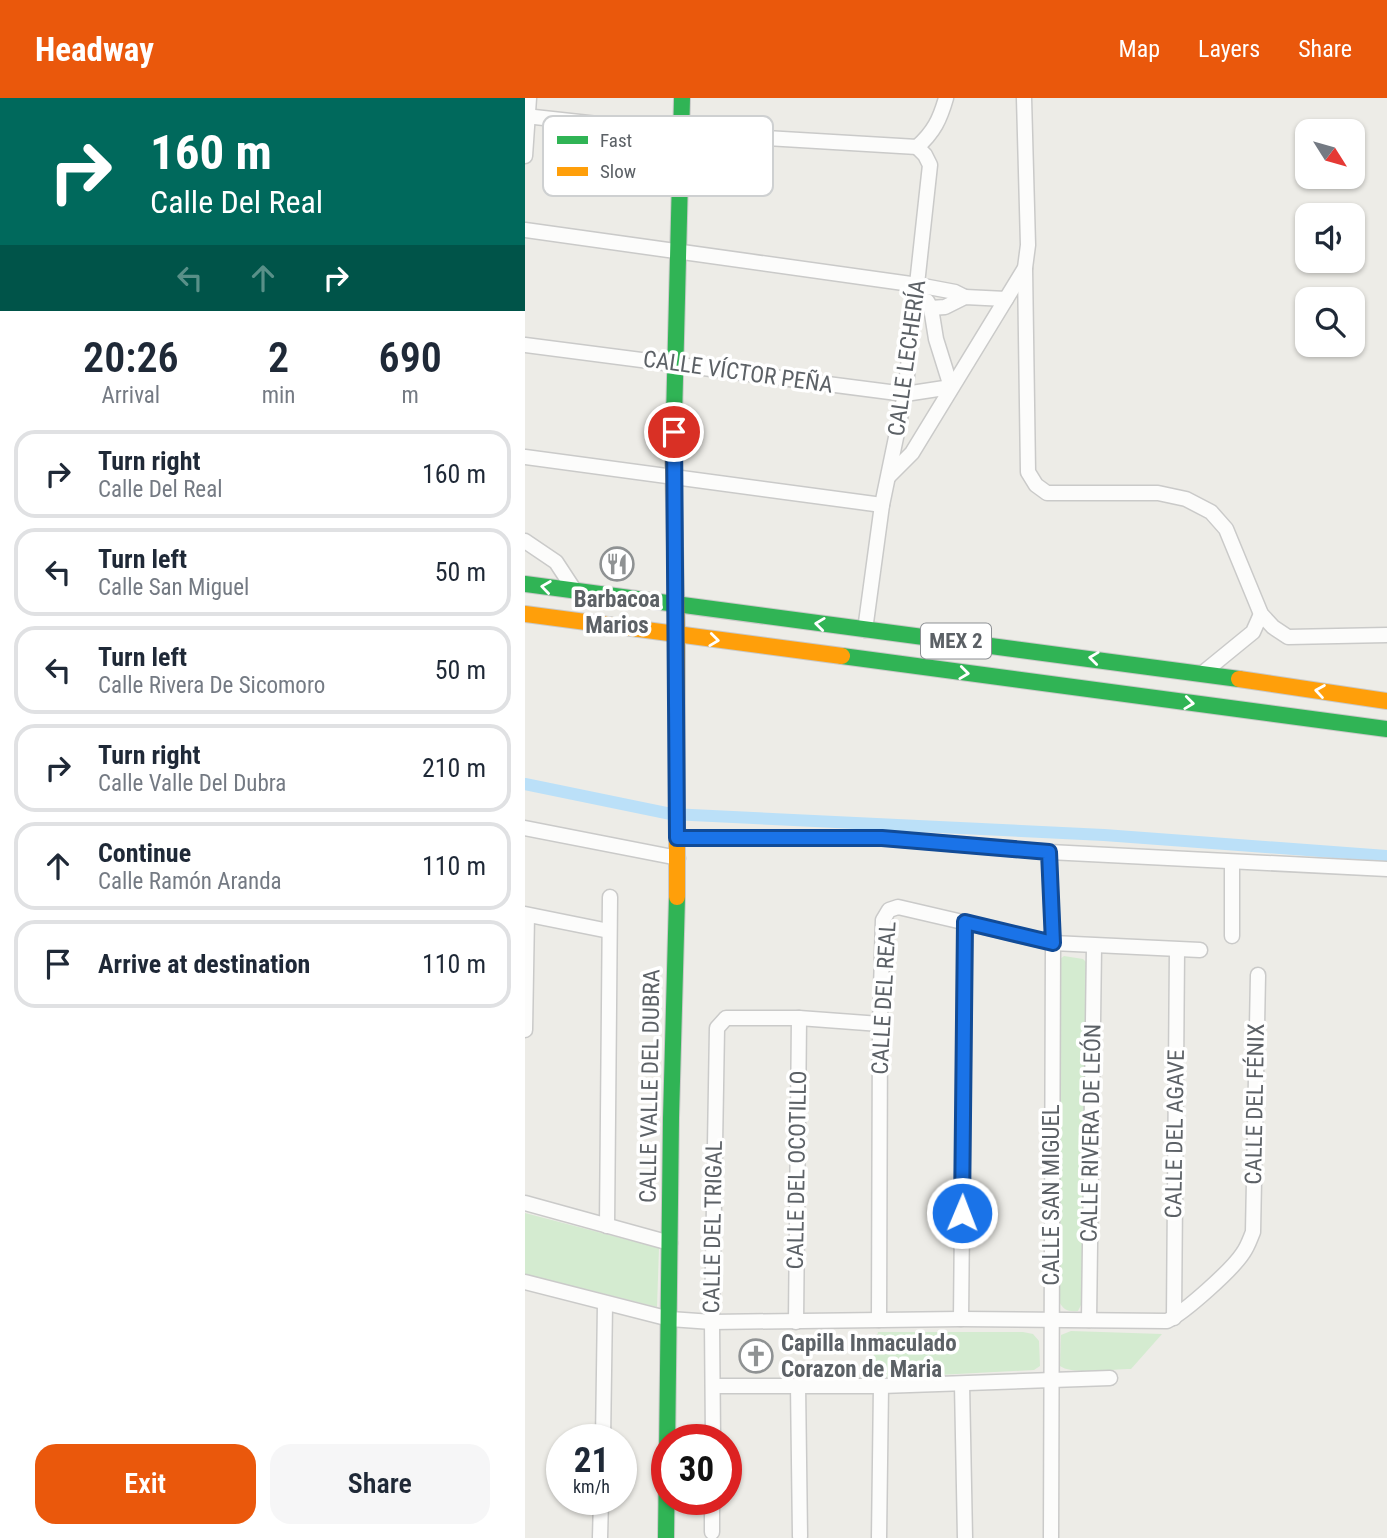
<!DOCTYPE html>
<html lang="en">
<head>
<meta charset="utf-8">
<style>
  body { margin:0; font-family:"Roboto Condensed",sans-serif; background:#f6f6f7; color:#1f2937; height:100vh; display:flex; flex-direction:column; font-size:26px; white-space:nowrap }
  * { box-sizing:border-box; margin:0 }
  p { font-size:23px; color:#747a83 }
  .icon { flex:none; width:38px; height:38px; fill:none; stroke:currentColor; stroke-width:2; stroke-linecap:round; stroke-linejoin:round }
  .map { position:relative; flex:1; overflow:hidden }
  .panel { display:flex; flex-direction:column; background:#fff; width:525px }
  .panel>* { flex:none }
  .hud { background:#00695c; color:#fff; overflow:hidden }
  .needle { width:46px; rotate:127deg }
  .buttons { position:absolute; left:770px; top:21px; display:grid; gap:14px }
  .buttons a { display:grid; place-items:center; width:70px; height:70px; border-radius:14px; background:#fff; box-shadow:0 2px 5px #0004; font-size:35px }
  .speed { position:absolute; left:21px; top:1326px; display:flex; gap:14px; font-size:35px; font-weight:700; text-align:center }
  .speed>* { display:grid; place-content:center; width:91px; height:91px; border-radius:50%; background:#fff; box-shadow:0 2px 5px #0004; line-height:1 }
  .speed small { font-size:18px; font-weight:400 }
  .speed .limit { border:10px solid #d22; background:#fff; color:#111 }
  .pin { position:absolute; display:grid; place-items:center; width:60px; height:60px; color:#fff; margin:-30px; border:4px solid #fff; border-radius:50%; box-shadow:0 2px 7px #0007 }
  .me { position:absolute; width:77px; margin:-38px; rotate:1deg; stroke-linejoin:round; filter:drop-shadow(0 0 5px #0008) }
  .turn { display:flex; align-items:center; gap:24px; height:147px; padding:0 35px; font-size:32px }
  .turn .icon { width:91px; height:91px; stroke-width:2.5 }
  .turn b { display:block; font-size:49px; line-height:60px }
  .lanes { display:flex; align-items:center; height:66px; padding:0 35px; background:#0003; justify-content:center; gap:35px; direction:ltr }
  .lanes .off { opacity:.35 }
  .eta { display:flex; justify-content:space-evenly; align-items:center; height:119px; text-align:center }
  .eta b { font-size:42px; font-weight:600; line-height:49px }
  .action { display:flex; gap:14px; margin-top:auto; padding:14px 35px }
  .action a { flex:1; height:80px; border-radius:21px; background:#ea580c; color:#fff; font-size:28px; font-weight:600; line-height:80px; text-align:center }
  .action a+a { background:#f6f6f7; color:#1f2937 }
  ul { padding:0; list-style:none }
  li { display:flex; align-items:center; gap:21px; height:88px; margin:0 14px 10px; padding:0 21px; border:4px solid #e0e1e3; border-radius:21px }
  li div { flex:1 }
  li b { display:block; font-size:26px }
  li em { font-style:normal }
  header { display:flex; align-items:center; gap:42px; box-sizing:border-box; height:98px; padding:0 35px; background:#ea580c; color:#fff }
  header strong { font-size:33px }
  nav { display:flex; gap:38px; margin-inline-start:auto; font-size:24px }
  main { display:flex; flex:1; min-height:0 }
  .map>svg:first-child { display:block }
  .green { fill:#d4ebd0 }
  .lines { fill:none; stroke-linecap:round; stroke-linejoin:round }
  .canal { stroke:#bbe0f8; stroke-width:12 }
  .street-casing { stroke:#cacac9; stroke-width:17 }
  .fast-casing { stroke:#c9c9c8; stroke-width:18 }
  .slow-casing { stroke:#c9c9c8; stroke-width:18 }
  .street { stroke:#fcfcfb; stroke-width:14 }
  .fast { stroke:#30b455; stroke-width:16 }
  .slow { stroke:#ff9f0a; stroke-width:16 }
  .oneway { stroke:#fff }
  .route-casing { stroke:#114b97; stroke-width:18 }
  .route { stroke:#1a73e8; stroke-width:12 }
  .labels { text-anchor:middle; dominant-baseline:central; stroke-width:7; stroke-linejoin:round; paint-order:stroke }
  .shield { fill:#fff; stroke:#8d9094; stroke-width:2 }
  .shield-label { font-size:21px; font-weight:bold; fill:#5c6166 }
  .street-label { font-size:23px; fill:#5c6166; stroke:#fff }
  .poi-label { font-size:23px; font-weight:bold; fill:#5c6166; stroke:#fff }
  .key { fill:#fff; stroke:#ced0d1; stroke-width:2 }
  .key-label { font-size:19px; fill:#5c6166 }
</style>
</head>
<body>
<header>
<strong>Headway</strong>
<nav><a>Map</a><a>Layers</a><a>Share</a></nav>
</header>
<main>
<section class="panel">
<div class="hud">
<div class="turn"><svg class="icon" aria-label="right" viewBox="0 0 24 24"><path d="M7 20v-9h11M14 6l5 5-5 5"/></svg><div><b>160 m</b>Calle Del Real</div></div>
<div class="lanes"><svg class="icon off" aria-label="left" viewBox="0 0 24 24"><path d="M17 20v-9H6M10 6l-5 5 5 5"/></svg><svg class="icon off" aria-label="ahead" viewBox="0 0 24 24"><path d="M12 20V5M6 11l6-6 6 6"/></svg><svg class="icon" aria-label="right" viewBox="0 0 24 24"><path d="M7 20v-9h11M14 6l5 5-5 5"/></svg></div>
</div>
<div class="eta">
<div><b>20:26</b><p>Arrival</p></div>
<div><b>2</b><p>min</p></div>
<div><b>690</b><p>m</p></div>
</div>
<ul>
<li><svg class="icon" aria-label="right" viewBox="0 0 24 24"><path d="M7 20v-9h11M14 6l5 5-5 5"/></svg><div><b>Turn right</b><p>Calle Del Real</p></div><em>160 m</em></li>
<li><svg class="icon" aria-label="left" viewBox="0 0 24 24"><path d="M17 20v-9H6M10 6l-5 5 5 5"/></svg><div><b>Turn left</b><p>Calle San Miguel</p></div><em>50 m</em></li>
<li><svg class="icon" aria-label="left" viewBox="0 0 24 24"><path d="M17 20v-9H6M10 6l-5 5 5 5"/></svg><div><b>Turn left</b><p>Calle Rivera De Sicomoro</p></div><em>50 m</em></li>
<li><svg class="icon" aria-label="right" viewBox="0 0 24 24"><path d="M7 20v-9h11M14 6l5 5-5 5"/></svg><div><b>Turn right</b><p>Calle Valle Del Dubra</p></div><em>210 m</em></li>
<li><svg class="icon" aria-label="ahead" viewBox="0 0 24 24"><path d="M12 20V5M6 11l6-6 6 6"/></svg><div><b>Continue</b><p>Calle Ramón Aranda</p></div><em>110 m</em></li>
<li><svg class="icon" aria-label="arrive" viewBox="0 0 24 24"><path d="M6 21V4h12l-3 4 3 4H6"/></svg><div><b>Arrive at destination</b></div><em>110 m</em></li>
</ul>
<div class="action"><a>Exit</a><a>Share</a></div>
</section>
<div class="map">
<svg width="862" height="1440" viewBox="0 0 862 1440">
  <rect width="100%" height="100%" fill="#edece7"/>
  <g class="green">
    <path d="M539 858 558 861 564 867 557 1205 553 1213C543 1214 538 1212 534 1203V862Z"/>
    <polygon points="0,1115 134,1150 132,1209 0,1176"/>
    <path d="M546 1233 637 1236 606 1271C590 1271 547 1277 535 1268L536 1237Z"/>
    <path d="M353 1234H498L508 1236 514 1243 515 1268 509 1272 357 1280C343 1267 350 1250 353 1234Z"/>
  </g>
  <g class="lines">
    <polyline class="canal" points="0,686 146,716 579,737 862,758"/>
    <defs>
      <g id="street">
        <polyline points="0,18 155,35 392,49"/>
        <polyline points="0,58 4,0"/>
        <polyline points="0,132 393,187 430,194 440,199"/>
        <polyline points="500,170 503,374 511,387 522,395 633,395 661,401 686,414 701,431 736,516 748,529 763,539 862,537"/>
        <polyline points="402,203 406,210 420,209 440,199 481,201"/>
        <polyline points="0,247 380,296 426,289 411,241 406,210"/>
        <polyline points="0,359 357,407"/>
        <polyline points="364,378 387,355 500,170 503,147 499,0"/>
        <polyline points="0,443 31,464 50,493"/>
        <path d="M340 532 357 407 380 296 405 67 400 57 392 49C409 34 415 21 421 0"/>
        <polyline points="679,574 728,534 736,516"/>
        <polyline points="0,730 153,760"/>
        <polyline points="152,740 357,740 524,754 862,771"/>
        <polyline points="524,754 528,845 526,1440"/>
        <polyline points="707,764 707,838"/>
        <polyline points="0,816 84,833"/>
        <polyline points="0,932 2,817"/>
        <polyline points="0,1105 145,1145"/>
        <polyline points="82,1128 85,799"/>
        <path d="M0 1184 145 1221 187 1224 436 1221 642 1223C660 1214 707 1172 718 1155 723 1148 725 1141 728 1134L733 877"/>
        <polyline points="649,1220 652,852"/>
        <polyline points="436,1221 440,824"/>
        <polyline points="354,1222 355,926 358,822 364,812 373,809 528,845 675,852"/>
        <polyline points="564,1222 569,849"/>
        <polyline points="271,1224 274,920"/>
        <polyline points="437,1286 440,1440"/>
        <polyline points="273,1287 275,1438"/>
        <polyline points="188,1288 356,1288 585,1280"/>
        <polyline points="78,1342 80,1206"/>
        <polyline points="188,1342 187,1224 192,930 201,920 274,920 355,926"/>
        <polyline points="187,1434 187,1402"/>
        <polyline points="75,1440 76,1402"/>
        <polyline points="354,1440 356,1288"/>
      </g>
      <g id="fast">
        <polyline points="148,360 157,0"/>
        <polyline points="0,486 714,581"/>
        <polyline points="317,558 862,631"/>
        <polyline points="141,1440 146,1020 152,799"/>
      </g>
      <g id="slow">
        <polyline points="148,360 152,537 152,799"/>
        <polyline points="0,516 317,558"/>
        <polyline points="714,581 862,603"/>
      </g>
    </defs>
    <use href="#street" class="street-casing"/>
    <use href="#fast" class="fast-casing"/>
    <use href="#slow" class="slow-casing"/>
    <use href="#street" class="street"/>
    <use href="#fast" class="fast"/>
    <use href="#slow" class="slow"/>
  </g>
  <defs><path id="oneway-chevron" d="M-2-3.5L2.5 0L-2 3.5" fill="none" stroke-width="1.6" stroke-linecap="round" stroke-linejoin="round" transform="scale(1.75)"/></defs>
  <g class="oneway">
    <use href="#oneway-chevron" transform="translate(21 489) rotate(-172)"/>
    <use href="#oneway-chevron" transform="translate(295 526) rotate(-173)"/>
    <use href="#oneway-chevron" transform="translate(189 542) rotate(7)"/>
    <use href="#oneway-chevron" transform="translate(569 560) rotate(-173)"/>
    <use href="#oneway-chevron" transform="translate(439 575) rotate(7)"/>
    <use href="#oneway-chevron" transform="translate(795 593) rotate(-171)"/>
    <use href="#oneway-chevron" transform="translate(664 605) rotate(7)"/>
  </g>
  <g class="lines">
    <defs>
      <polyline id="route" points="149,334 152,740 357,740 524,754 528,845 440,824 437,1115"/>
    </defs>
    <use href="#route" class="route-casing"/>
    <use href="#route" class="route"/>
  </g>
  <defs>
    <symbol id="restaurant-ring" viewBox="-11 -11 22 22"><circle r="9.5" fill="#fff" stroke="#8f9293" stroke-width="1.5"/><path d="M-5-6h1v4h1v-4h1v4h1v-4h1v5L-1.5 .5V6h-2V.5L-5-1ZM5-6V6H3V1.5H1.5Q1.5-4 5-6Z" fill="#8f9293"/></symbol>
    <symbol id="church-ring" viewBox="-11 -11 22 22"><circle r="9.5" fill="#fff" stroke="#8f9293" stroke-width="1.5"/><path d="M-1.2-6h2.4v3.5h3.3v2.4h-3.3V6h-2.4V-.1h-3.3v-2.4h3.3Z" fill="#8f9293"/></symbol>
  </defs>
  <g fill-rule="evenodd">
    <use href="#restaurant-ring" x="73" y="447" width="38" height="38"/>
    <use href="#church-ring" x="212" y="1239" width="38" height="38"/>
  </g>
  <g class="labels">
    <rect class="shield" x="396" y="525.5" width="70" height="35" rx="5"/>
    <g class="shield-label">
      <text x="431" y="543">MEX 2</text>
    </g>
    <g class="street-label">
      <text transform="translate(382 260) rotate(-82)">CALLE LECHERÍA</text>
      <text transform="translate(213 274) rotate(8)">CALLE VÍCTOR PEÑA</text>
      <text transform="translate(359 900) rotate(-87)">CALLE DEL REAL</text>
      <text transform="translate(125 988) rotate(-89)">CALLE VALLE DEL DUBRA</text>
      <text transform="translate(730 1006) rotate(-89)">CALLE DEL FÉNIX</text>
      <text transform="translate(566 1035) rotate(-89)">CALLE RIVERA DE LEÓN</text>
      <text transform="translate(650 1036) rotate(-89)">CALLE DEL AGAVE</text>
      <text transform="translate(272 1072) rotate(-89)">CALLE DEL OCOTILLO</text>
      <text transform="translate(526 1097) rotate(-90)">CALLE SAN MIGUEL</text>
      <text transform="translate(188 1129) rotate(-89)">CALLE DEL TRIGAL</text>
    </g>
    <g class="poi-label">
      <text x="92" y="501">Barbacoa<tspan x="92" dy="26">Marios</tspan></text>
      <text x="256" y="1245" text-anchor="start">Capilla Inmaculado<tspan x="256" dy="26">Corazon de Maria</tspan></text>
    </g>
  </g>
  <rect x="18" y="18" width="230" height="80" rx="10" class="key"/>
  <rect x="32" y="38" width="31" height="8" fill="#30b455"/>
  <rect x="32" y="69" width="31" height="9" fill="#ff9f0a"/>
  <g class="key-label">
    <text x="75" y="49">Fast</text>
    <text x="75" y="80">Slow</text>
  </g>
</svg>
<div class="buttons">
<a><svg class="needle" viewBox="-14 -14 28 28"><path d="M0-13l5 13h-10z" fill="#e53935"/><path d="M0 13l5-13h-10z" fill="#747a83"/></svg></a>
<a><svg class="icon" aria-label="sound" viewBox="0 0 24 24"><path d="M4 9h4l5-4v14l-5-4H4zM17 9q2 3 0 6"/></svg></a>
<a><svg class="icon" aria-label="search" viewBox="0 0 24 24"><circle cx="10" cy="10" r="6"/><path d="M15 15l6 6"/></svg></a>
</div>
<div class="speed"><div>21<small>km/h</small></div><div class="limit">30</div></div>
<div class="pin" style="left:149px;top:334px;background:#d93025"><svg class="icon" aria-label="arrive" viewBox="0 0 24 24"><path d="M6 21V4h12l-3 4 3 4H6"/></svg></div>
<svg class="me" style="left:437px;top:1115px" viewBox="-20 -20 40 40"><circle r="17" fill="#1a73e8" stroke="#fff" stroke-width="3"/><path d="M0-11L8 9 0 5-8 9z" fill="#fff"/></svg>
</div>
</main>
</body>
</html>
